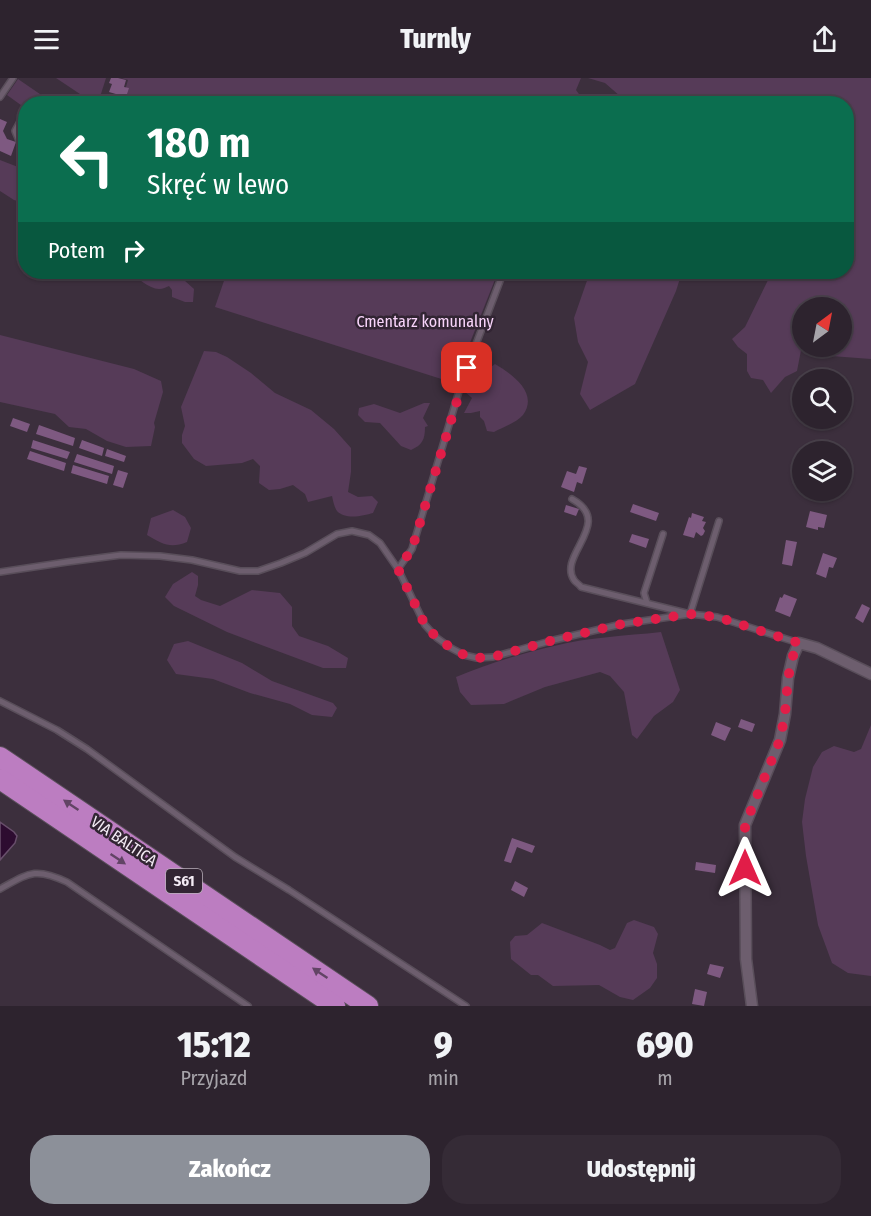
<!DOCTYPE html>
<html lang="pl">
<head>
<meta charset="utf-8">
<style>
  body { margin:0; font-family:"Fira Sans Condensed",sans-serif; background:#352b36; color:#f1f3f6; height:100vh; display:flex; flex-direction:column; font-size:22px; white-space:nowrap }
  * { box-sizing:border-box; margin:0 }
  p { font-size:20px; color:#a7a4aa }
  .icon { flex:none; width:33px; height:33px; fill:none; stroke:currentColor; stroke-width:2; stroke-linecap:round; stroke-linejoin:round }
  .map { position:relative; height:928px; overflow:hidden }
  .drawer { display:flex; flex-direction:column; background:#2d232e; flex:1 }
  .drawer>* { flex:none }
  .guide { position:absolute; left:18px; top:18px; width:836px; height:183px; border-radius:24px; box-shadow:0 2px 4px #0004,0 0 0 2px #48404a; background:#0b6e4f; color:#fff; overflow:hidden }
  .needle { width:39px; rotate:32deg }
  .fabs { position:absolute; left:792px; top:219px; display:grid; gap:12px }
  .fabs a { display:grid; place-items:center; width:60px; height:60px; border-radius:50%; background:#2d232e; box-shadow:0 2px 4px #0004,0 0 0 2px #48404a; font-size:30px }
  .pin { position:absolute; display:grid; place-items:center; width:51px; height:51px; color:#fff; margin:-26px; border-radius:12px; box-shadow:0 3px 9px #0006 }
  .me { position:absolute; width:66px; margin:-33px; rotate:0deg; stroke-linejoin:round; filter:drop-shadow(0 0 4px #0008) }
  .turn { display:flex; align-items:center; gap:21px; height:126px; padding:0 30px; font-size:27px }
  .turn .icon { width:78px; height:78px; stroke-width:2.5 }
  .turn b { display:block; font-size:42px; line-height:51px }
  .then { display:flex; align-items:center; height:57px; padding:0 30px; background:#0003; gap:12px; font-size:22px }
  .eta { display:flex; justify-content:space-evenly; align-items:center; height:102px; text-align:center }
  .eta b { font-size:36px; font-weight:800; line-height:42px }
  .button { display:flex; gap:12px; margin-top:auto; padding:12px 30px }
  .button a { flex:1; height:69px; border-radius:24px; background:#8c9099; color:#fff; font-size:24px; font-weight:800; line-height:69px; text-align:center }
  .button a+a { background:#352b36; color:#f1f3f6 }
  header { display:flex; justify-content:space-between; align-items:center; height:78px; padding:0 30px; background:#2d232e; font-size:27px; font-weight:800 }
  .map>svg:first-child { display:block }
  .green { fill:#563b58 }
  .water { fill:#2d0c30; stroke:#684f6b; stroke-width:1.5 }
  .building { fill:#7e5981 }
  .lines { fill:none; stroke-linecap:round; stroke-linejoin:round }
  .lane-casing { stroke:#594e5a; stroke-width:8 }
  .street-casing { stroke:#594e5a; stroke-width:13 }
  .highway-casing { stroke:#594e5a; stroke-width:22 }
  .lane { stroke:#6d5e6e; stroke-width:5 }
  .street { stroke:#6d5e6e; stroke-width:10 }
  .highway { stroke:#bc7dc1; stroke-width:20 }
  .oneway { fill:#624465 }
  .route { stroke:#e11d48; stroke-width:10; stroke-dasharray:0 18 }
  .labels { text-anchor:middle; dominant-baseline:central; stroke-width:5; stroke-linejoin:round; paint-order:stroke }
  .shield { fill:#322533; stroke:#b9b0ba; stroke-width:1.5 }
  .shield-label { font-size:15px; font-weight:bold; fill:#f3ebf4 }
  .park-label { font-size:16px; fill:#f9d5fb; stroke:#322533 }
  .street-label { font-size:16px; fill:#f3ebf4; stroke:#322533 }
</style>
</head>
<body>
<header><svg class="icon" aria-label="menu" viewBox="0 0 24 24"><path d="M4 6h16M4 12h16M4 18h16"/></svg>Turnly<svg class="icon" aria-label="share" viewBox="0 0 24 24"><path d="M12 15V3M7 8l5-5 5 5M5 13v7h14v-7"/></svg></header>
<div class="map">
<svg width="871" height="928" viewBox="0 0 871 928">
  <rect width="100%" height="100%" fill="#3c2f3d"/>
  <g class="green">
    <polygon points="56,0 106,0 100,19 80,16"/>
    <polygon points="121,0 581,0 576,12 584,23 583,26 121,26 128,2"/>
    <polygon points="588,0 871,0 871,281 831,278 829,269 842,268 842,230 802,230 802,267 797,293 785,299 771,315 763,302 751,300 747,293 747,276 738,269 732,261 745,249 770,198 768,194 846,194 846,26 628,25 605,5"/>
    <polygon points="18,1 53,25 26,26 25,30 7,17"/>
    <polygon points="0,82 18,89 21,82 25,83 25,125 14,122 0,113"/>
    <path d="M129 194H175L194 211 193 224H185L172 219V212L169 208C166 209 163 211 159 211 149 211 137 199 129 194Z"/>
    <polygon points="227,194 498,194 454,305 215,229"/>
    <polygon points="590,194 682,194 676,213 635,306 590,332 580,316 588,284 578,264 574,240"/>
    <polygon points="0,257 134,291 161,303 163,314 154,345 155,349 151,368 126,369 107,363 86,351 69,349 55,336 0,324"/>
    <path d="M204 273 216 274 227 279 251 295 275 315 311 332 334 351 351 370V394L348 414 358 419 372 418 378 424 373 435C363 438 345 442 337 433 334 429 333 422 332 418L308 424 305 416 293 407 280 411 269 412 259 405 260 388 253 381 242 385 206 388 194 381 182 365V357L185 348 181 329Z"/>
    <path d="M495 286C512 296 539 315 523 337 516 345 503 349 494 354L487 353 484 343 480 339V333L471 335H464L472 320 463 312 464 307 469 304 478 305 484 294Z"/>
    <path d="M424 325H430L423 340 428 348 425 349C425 362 422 367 411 372L401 368 380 345 365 344 358 337 359 330 374 326 400 335Z"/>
    <path d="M173 432 185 439 191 450 187 464C170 471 163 466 147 457L151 440Z"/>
    <polygon points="192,494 198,498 198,507 195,518 201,522 220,528 252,512 280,515 292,529 292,548 299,558 328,568 348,580 346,590 323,590 227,554 174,528 165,519 173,506"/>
    <path d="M661 554 680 612 673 624 654 638 637 661 632 657 624 614 610 598 600 594 545 609 504 626 471 627 460 614 456 599C487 586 520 576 554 568 589 559 625 558 661 554Z"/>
    <polygon points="188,563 242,585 272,603 333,625 337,630 332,639 312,637 290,626 250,615 213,601 176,596 167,582 174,566"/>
    <polygon points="871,647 871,898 848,895 832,885 818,847 806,778 802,744 805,721 813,689 822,674 834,668 854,674 861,671"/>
    <polygon points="634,842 654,849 658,856 653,875 657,886 657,900 650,910 633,922 620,919 599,907 553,908 538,897 531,897 511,881 510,864 515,858 527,857 542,845 600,867 610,872 615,870 627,845"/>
  </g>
  <polygon class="water" points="0,744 14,754 17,758 15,765 0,782"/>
  <g class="building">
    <polygon points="111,0 118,0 126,2 124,9 129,10 126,19 109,14 112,6 109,5"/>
    <polygon points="0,41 7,44 3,53 7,61 16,64 11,78 0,73"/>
    <polygon points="13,340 30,346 27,354 10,348"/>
    <polygon points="39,347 75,360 73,368 36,356"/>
    <polygon points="33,362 70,374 67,381 31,370"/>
    <polygon points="82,362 104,370 102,378 79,370"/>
    <polygon points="107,371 126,378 124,384 105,378"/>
    <polygon points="30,373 66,385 64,393 27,381"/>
    <polygon points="77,376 114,388 112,396 74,384"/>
    <polygon points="73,387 109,398 107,406 71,395"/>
    <polygon points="579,388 587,390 582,406 577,404 574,414 561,409 567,393 576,396"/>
    <polygon points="118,392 128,395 123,410 113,407"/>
    <polygon points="633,426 659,435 656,443 630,434"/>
    <polygon points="566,427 579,431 576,438 564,434"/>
    <polygon points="810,433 827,437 824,450 818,449 818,452 806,449"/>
    <polygon points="692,435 704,439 702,443 706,444 703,450 705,453 703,457 701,458 696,454 694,460 683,457 689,439 691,440"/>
    <polygon points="632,456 649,461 646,470 629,464"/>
    <polygon points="786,462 797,464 792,488 782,486"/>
    <polygon points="823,475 837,480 833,490 829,489 826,500 816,496"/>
    <polygon points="784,516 797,521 790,539 775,533 780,519 782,520"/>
    <polygon points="862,526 870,530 863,545 855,540"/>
    <polygon points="741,641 755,646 752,654 738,649"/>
    <polygon points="716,644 731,650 725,663 711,657"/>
    <polygon points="512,760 535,768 532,775 517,769 511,785 504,783"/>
    <polygon points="696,784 716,787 715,795 695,792"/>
    <polygon points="515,803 528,810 524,819 511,812"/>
    <polygon points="710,886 724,889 720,900 707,896"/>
    <polygon points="695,911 707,914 704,928 692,926"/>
  </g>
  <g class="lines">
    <defs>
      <g id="lane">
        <polyline points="0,19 13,0"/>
        <polyline points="22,40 15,53 20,65 26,69"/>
        <path d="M572 421C615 445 557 477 574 502 576 505 579 506 581 509L690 536 717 539 799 565"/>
        <polyline points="398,491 412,471 462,303 503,195"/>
        <polyline points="0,494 67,484 121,477 160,478 192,482 240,493 258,493 281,485 305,475 337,456 352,453 369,457 380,465 398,491 425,547 437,560 451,570 464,577 477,580 493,579 554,562 622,546 690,536"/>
        <polyline points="647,525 644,515 663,456"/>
        <polyline points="690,536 719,443"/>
        <polyline points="0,623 57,652 87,671 235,779 289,812 466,928"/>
        <path d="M0 811C29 795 35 789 67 804L248 928"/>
      </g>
      <polyline id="street" points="752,928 746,881 745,747 780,662 785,636 788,600 793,578 799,565 817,570 871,596"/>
      <g id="highway">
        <polyline points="0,679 368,928"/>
        <polyline points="0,701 335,928"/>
      </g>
    </defs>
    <use href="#lane" class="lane-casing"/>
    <use href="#street" class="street-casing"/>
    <use href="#highway" class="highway-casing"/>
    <use href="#lane" class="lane"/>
    <use href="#street" class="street"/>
    <use href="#highway" class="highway"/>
  </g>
  <defs><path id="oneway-solid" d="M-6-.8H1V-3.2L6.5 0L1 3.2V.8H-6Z" transform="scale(1.5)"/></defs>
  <g class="oneway">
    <use href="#oneway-solid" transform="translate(71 727) rotate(-146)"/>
    <use href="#oneway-solid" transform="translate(118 781) rotate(34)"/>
    <use href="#oneway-solid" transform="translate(320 895) rotate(-146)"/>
  </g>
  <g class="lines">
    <polyline class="route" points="467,290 412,471 398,491 425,547 437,560 451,570 464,577 477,580 493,579 554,562 622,546 690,536 717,539 799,565 793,578 788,600 785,636 780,662 745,747 745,790"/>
  </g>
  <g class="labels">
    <rect class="shield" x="166" y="791" width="36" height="24" rx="4.5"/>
    <g class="shield-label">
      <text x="184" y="803">S61</text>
    </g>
    <g class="park-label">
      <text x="425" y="243">Cmentarz komunalny</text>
    </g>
    <g class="street-label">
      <text transform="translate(124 763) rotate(34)">VIA BALTICA</text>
    </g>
  </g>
</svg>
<div class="fabs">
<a><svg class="needle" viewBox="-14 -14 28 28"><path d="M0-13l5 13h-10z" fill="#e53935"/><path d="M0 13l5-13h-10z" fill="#a7a4aa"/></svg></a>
<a><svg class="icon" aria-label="search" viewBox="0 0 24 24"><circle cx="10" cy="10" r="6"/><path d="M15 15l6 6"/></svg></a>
<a><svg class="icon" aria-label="layers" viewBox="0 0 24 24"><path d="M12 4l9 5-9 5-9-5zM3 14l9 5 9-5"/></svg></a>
</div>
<div class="pin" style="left:467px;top:290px;background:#d93025"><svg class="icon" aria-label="arrive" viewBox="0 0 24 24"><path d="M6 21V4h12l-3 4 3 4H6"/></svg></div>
<svg class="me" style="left:745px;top:790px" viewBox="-20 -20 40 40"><path d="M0-17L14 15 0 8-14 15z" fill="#e11d48" stroke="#fff" stroke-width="4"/></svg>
<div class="guide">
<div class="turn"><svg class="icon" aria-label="left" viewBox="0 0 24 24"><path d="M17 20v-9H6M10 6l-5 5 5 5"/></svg><div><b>180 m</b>Skręć w lewo</div></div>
<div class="then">Potem<svg class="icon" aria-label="right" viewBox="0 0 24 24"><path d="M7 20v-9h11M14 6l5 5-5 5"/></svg></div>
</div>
</div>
<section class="drawer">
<div class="eta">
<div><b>15:12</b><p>Przyjazd</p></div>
<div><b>9</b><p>min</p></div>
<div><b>690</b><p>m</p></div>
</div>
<div class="button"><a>Zakończ</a><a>Udostępnij</a></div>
</section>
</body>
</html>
